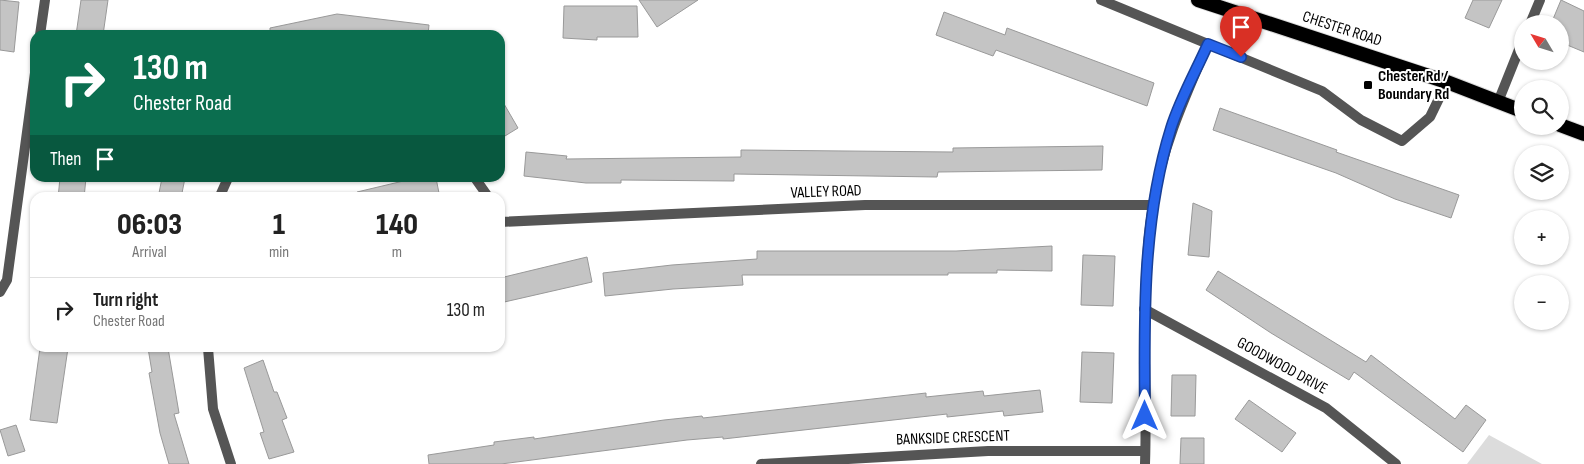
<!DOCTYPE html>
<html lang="en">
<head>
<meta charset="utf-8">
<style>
  body { margin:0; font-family:"Sofia Sans Condensed",sans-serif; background:#f2f2f2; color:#222; height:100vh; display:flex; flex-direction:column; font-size:19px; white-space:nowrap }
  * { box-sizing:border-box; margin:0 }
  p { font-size:16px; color:#767676 }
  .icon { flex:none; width:28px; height:28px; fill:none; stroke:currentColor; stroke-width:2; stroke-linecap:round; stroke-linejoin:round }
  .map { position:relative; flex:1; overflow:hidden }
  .side { position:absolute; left:30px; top:192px; width:475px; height:160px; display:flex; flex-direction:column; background:#fff; border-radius:15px; box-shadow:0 1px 4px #0004 }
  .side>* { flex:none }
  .top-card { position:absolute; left:30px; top:30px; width:475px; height:152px; border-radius:15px; box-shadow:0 1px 4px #0004; background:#0b6e4f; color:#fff; overflow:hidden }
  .needle { width:32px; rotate:308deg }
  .buttons { position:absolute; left:1514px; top:15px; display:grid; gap:10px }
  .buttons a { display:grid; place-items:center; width:55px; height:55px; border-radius:50%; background:#fff; box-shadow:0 1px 4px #0004; font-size:25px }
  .pin { position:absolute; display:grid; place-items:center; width:42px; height:42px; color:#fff; margin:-51px -21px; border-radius:50% 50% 50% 0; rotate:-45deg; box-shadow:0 0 5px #0007 }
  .pin .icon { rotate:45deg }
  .me { position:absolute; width:55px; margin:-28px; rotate:0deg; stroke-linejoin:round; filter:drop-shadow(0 0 4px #0008) }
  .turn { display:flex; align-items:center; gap:18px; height:105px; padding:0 20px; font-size:22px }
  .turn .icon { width:65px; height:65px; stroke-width:2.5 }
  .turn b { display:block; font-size:35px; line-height:42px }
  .then { display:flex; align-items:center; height:48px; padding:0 20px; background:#0003; gap:10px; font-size:19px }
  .eta { display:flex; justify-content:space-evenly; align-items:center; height:85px; text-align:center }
  .eta b { font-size:30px; font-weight:800; line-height:35px }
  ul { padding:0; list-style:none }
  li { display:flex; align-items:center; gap:15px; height:65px; padding:0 20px; border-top:1px solid #e0e0e0 }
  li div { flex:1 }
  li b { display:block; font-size:19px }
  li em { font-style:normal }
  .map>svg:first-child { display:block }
  .green { fill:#dcdcdc }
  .building { fill:#c4c4c4; stroke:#999 }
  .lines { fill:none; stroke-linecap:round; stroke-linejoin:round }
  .trunk-casing { stroke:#dbdbdb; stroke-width:16 }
  .minor { stroke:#555; stroke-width:10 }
  .trunk { stroke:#000; stroke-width:14 }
  .route-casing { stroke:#184099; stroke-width:12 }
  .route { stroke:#2563eb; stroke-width:9 }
  .poi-dot { fill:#000; stroke:#fff; stroke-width:2 }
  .labels { text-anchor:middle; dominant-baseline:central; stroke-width:4; stroke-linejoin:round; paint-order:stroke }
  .street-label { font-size:16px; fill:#000; stroke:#fff }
  .poi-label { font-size:16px; font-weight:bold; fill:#000; stroke:#fff; text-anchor:start }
</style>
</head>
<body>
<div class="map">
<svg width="1584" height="464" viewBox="0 0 1584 464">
  <rect width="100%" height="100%" fill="#fff"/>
  <polygon class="green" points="1489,435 1542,464 1467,464"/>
  <g class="building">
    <polygon points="0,0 19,2 14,52 0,50"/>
    <polygon points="81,0 108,0 103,35 76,35"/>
    <polygon points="639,0 698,0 657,27"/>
    <polygon points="1473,0 1502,0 1489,28 1465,18"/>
    <polygon points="1561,0 1584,11 1584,52 1560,42 1560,24 1551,24"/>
    <polygon points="564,6 637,6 638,37 597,37 597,40 563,38"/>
    <polygon points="944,12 1005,35 1007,28 1154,83 1147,106 996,50 993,56 936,35"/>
    <polygon points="337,14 429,25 428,35 270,35 270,28"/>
    <polygon points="500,97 518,128 500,139"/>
    <polygon points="1220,108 1337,150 1336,152 1459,195 1451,218 1395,199 1336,173 1213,130"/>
    <polygon points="1103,146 1102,170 938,172 937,177 734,174 734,181 621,180 621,183 586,183 524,176 526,152 567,156 566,159 741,157 741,150 953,152 953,148"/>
    <polygon points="60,178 86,178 84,198 58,198"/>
    <polygon points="162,178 185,178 181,198 158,198"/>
    <polygon points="416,178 436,178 440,198 358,198 357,192"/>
    <polygon points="1193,203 1212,211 1209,257 1188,255"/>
    <polygon points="1052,246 1052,271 997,270 997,273 948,273 948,275 742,275 743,285 673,289 605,296 603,273 672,265 757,259 757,251 956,251"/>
    <polygon points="1083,255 1115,256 1113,306 1081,305"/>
    <polygon points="587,257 592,282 500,303 500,278"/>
    <polygon points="1218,271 1366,362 1371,355 1455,419 1466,405 1486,420 1463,452 1354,372 1349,380 1271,333 1206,290"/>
    <polygon points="40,348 68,348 57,423 30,420"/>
    <polygon points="148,348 168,348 179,413 174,414 189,464 169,464 160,433 149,373 152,372"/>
    <polygon points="1082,352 1114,353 1112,403 1080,402"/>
    <polygon points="263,360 274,392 277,392 287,418 282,420 294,452 269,459 260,433 264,432 244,368"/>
    <polygon points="1172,375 1196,375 1195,416 1171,416"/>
    <polygon points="1040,390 1043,412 1004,416 1003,411 947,417 947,414 723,439 723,437 687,440 501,464 429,464 428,455 494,445 494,442 534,437 534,439 664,420 702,416 703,418 926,393 926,397 983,391 984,396"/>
    <polygon points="1249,400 1296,433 1282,452 1235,419"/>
    <polygon points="16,425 25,451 8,456 0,430"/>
    <polygon points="1181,438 1204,438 1204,464 1180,464"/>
  </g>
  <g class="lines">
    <defs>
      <g id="trunk">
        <polyline points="1198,0 1447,82 1522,111"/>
        <polyline points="1560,125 1584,134"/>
      </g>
    </defs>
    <use href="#trunk" class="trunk-casing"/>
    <g class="minor">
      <polyline points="1101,0 1322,91 1361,120 1402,141 1430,117 1447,82"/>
      <polyline points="1530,24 1540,0"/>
      <polyline points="40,35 45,0"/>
      <polyline points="1498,102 1522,42"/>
      <polyline points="475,178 489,198"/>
      <polyline points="219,198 228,178"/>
      <polyline points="500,222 865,205 1153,205"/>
      <polyline points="0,292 7,280 35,73"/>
      <polyline points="1144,309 1326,408 1396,464"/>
      <polyline points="208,348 213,409 231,464"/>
      <polyline points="761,464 988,451 1145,451"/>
      <path d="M1145 464C1148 378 1139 291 1153 205 1162 147 1185 97 1208 44"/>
    </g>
    <use href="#trunk" class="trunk"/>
  </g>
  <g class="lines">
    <defs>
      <path id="route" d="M1145 416C1144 319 1142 221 1171 128 1180 99 1196 71 1208 44L1241 57"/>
    </defs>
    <use href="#route" class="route-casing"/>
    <use href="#route" class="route"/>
  </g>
  <rect class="poi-dot" x="1363" y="80" width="10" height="10" rx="2.5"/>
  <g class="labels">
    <g class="street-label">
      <text transform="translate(1342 29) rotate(18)">CHESTER ROAD</text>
      <text transform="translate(826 192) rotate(-2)">VALLEY ROAD</text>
      <text transform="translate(1282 366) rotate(29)">GOODWOOD DRIVE</text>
      <text transform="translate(953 438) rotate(-2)">BANKSIDE CRESCENT</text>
    </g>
    <g class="poi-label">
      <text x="1378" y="76">Chester Rd /<tspan x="1378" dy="18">Boundary Rd</tspan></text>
    </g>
  </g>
</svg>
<div class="buttons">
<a><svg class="needle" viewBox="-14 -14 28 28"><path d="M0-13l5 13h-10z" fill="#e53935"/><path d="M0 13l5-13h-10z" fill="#767676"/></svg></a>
<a><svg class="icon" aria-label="search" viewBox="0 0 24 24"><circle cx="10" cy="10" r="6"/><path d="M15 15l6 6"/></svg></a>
<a><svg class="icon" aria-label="layers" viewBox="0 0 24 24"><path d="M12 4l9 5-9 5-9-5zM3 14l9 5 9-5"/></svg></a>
<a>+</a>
<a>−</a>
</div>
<div class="pin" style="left:1241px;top:57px;background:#d93025"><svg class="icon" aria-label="arrive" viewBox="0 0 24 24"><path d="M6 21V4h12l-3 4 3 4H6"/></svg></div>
<svg class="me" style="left:1145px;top:416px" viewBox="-20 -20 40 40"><path d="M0-17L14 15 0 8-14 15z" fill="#2563eb" stroke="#fff" stroke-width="4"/></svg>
<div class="top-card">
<div class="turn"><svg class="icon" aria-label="right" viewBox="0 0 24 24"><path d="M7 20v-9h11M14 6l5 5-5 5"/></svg><div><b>130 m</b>Chester Road</div></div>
<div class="then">Then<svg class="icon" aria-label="arrive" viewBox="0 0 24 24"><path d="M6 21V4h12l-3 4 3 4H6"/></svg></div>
</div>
<section class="side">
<div class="eta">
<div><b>06:03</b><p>Arrival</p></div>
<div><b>1</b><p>min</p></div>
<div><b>140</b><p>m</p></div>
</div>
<ul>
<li><svg class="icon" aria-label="right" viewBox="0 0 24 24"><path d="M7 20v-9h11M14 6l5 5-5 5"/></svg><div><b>Turn right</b><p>Chester Road</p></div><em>130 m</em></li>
</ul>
</section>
</div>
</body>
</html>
